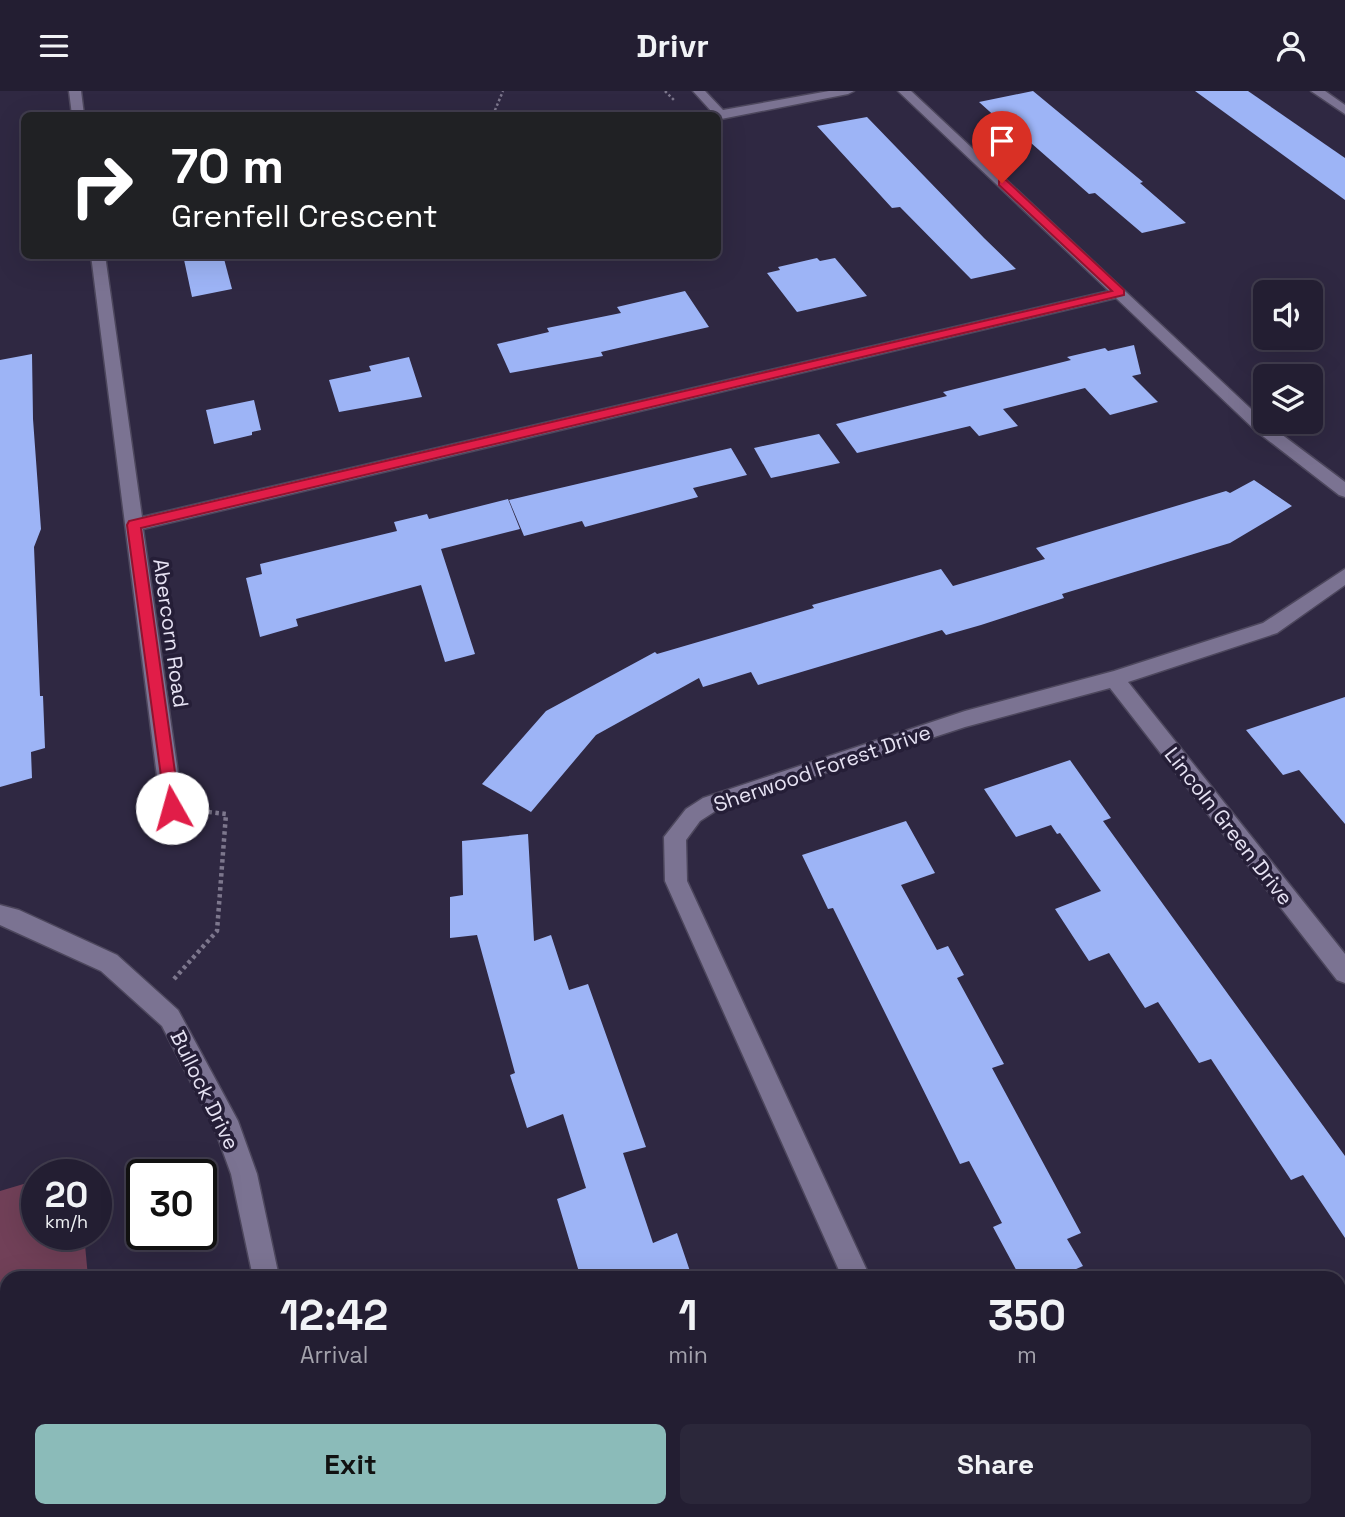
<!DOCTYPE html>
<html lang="en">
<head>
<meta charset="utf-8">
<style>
  body { margin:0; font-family:"Space Grotesk",sans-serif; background:#2b273a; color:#f1f3f6; height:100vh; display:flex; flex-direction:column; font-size:26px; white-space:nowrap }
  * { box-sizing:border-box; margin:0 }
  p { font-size:23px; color:#a3a2ac }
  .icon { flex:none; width:38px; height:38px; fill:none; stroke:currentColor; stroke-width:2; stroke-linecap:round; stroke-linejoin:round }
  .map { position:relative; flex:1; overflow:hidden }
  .details { position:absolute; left:0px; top:1180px; width:1346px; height:247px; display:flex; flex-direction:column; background:#231e32; border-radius:21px 21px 0 0; box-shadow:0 7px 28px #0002,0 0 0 2px #403c4d }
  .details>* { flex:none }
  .top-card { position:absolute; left:21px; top:21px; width:700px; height:147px; border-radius:10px; box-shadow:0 7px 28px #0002,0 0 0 2px #403c4d; background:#202124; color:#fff; overflow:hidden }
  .tools { position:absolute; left:1253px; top:189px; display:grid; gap:14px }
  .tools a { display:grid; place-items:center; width:70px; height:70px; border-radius:10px; background:#231e32; box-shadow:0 7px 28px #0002,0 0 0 2px #403c4d; font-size:35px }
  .speed { position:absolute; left:21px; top:1068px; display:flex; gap:14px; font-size:35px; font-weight:700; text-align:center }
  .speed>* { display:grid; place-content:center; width:91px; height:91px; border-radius:50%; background:#231e32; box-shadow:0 7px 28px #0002,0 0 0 2px #403c4d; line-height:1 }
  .speed small { font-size:18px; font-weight:400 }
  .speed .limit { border:4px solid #111; border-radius:10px; background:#fff; color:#111 }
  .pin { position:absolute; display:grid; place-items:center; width:60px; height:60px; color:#fff; margin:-72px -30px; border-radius:50% 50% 50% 0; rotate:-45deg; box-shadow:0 0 7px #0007 }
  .pin .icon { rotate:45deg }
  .me { position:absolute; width:77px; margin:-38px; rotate:353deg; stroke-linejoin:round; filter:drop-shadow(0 0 5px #0008) }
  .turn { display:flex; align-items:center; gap:24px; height:147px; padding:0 35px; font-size:32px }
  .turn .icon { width:91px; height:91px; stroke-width:2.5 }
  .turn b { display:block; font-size:49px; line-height:60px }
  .eta { display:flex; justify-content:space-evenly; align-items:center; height:119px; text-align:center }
  .eta b { font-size:42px; font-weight:700; line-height:49px }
  .action { display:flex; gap:14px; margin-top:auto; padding:14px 35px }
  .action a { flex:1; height:80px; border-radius:10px; background:#8bbbb9; color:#111; font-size:28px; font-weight:700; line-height:80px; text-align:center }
  .action a+a { background:#2b273a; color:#f1f3f6 }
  header { display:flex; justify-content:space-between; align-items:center; height:91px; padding:0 35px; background:#231e32; font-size:32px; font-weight:700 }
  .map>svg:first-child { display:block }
  .green { fill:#714058 }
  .building { fill:#9db4f6 }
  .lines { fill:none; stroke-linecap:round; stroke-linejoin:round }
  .minor-casing { stroke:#4d475d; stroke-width:3 }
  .path-far1 { stroke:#7d778d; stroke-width:2.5; stroke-dasharray:2.5 2.5; stroke-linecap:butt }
  .path { stroke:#7d778d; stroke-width:4.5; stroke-dasharray:3.5 3.5; stroke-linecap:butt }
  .minor { fill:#7b7392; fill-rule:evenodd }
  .route { fill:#e11d48; stroke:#92132f; stroke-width:2 }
  .labels { text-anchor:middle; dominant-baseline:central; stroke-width:7; stroke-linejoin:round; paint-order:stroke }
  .street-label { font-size:21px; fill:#e6e2f3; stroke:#251e37 }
</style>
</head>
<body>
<header><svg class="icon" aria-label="menu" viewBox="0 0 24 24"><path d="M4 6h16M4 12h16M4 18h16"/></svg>Drivr<svg class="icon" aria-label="person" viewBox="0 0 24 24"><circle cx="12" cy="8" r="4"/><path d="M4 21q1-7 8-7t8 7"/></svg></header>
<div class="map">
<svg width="1345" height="1426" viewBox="0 0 1345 1426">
  <rect width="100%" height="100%" fill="#2f2842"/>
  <polygon class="green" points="37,1089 37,1143 84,1143 88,1186 7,1186 7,1346 0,1348 0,1100"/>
  <g class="building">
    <polygon points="1033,0 1143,91 1140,92 1186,132 1142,142 1095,102 1089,103 1014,37 1009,38 979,11"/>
    <polygon points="1195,0 1248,0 1345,67 1345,109"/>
    <polygon points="867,26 984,147 1016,178 971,188 900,116 892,117 817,35"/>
    <polygon points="183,164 223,164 232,198 192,206"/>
    <polygon points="817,167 820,170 835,167 867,205 797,221 767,182 780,179 778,176"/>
    <polygon points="685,200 709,236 601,261 603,265 510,282 497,253 549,241 547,237 621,222 617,216"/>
    <polygon points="1134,254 1141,283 1132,285 1158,311 1110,324 1085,297 1003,318 1018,335 979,345 970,335 857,362 836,333 947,305 943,301 1071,269 1067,266 1105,257 1108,260"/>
    <polygon points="32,263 33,328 41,438 34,456 40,605 43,605 45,657 31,661 32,687 0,696 0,269"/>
    <polygon points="409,266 422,306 339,321 329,289 371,280 369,275"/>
    <polygon points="254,309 261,339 252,341 252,344 214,353 206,319"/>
    <polygon points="819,343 840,372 771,387 754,357"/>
    <polygon points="731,357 747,384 693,397 698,406 585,436 582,430 524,445 509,409"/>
    <polygon points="1254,389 1292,415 1230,452 1062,503 1064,507 981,534 946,544 942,539 758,594 751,581 703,596 699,587 596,644 531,721 482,693 546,620 655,561 657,563 814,517 812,514 941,478 953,495 1045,468 1036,457 1226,400 1230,402"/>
    <polygon points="508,408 520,438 441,458 475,563 445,571 421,494 296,528 298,535 260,546 246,487 262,483 260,473 397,440 394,431 427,423 429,428"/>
    <polygon points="1345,606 1345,733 1299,679 1283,684 1246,639"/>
    <polygon points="1070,669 1111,727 1103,730 1345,1065 1345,1147 1303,1084 1291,1089 1211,968 1199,972 1158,911 1145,917 1109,862 1089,870 1055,818 1101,800 1060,742 1057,743 1051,734 1016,746 984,698"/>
    <polygon points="906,730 935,782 901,794 937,859 948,855 964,884 957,887 1004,973 992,977 1081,1142 1067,1148 1083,1175 1058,1186 1020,1186 993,1136 1002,1132 969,1070 960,1073 833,817 828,818 802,764"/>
    <polygon points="528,743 534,850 551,844 569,899 588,893 646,1056 623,1062 653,1152 677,1142 692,1186 571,1186 579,1181 557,1108 586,1097 563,1023 527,1037 510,984 515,982 477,844 450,847 450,806 463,804 462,750"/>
  </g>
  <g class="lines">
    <defs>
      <g id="minor">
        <polygon points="69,0 81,0 84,24 72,24"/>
        <polygon points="693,0 705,0 723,19 829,0 854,0 848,3 721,28 710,24 712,21"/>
        <polygon points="898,0 911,0 1265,331 1345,391 1345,406 1339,404 1255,339 1116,207 143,438 183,717 179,723 172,726 165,723 161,717 91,164 105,164 142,426 1109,200"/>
        <polygon points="1311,0 1325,0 1345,14 1345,23"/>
        <polygon points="1345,478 1345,494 1277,542 1128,591 1345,863 1345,892 1337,889 1110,597 965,636 757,704 717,719 700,730 686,749 687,790 870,1186 842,1186 665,790 664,746 686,718 703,707 965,620 1114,580 1263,532"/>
        <polygon points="0,814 19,819 117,864 178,919 238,1030 257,1083 279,1186 253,1186 231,1083 214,1036 162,935 101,880 0,834"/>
        <polygon points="290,1419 320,1419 321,1426 291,1426"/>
        <polygon points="943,1419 973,1419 976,1426 946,1426"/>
      </g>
    </defs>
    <use href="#minor" class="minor-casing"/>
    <g class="path-far1">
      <polyline points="665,0 675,10"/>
      <polyline points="493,24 503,0"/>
    </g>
    <polyline class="path" points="174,888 217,840 226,723 200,720"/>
    <use href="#minor" class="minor"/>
  </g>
  <polygon class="route" points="999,89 1006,89 1124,199 1124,204 141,437 180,717 177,722 166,722 127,434 129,430 1112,200 999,94"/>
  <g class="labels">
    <g class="street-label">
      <text transform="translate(171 542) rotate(82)">Abercorn Road</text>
      <text transform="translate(822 677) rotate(-19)">Sherwood Forest Drive</text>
      <text transform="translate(1229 735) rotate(52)">Lincoln Green Drive</text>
      <text transform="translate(205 999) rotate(64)">Bullock Drive</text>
    </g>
  </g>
</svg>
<div class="tools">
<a><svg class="icon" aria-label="sound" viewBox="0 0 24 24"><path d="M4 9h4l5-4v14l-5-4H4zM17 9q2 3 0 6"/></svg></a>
<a><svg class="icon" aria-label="layers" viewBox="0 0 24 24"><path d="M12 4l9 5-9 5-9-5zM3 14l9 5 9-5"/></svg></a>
</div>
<div class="speed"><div>20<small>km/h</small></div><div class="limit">30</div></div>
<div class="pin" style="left:1002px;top:92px;background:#d93025"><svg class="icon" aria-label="arrive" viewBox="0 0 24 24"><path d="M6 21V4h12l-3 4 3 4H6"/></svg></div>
<svg class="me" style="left:172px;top:717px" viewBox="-20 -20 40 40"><circle r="19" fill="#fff"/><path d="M0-13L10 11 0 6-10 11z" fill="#e11d48"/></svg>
<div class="top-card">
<div class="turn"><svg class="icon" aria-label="right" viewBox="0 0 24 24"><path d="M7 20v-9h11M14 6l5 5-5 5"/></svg><div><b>70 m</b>Grenfell Crescent</div></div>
</div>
<section class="details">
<div class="eta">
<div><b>12:42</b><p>Arrival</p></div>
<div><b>1</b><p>min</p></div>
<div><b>350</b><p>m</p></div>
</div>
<div class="action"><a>Exit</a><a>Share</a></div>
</section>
</div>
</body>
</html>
